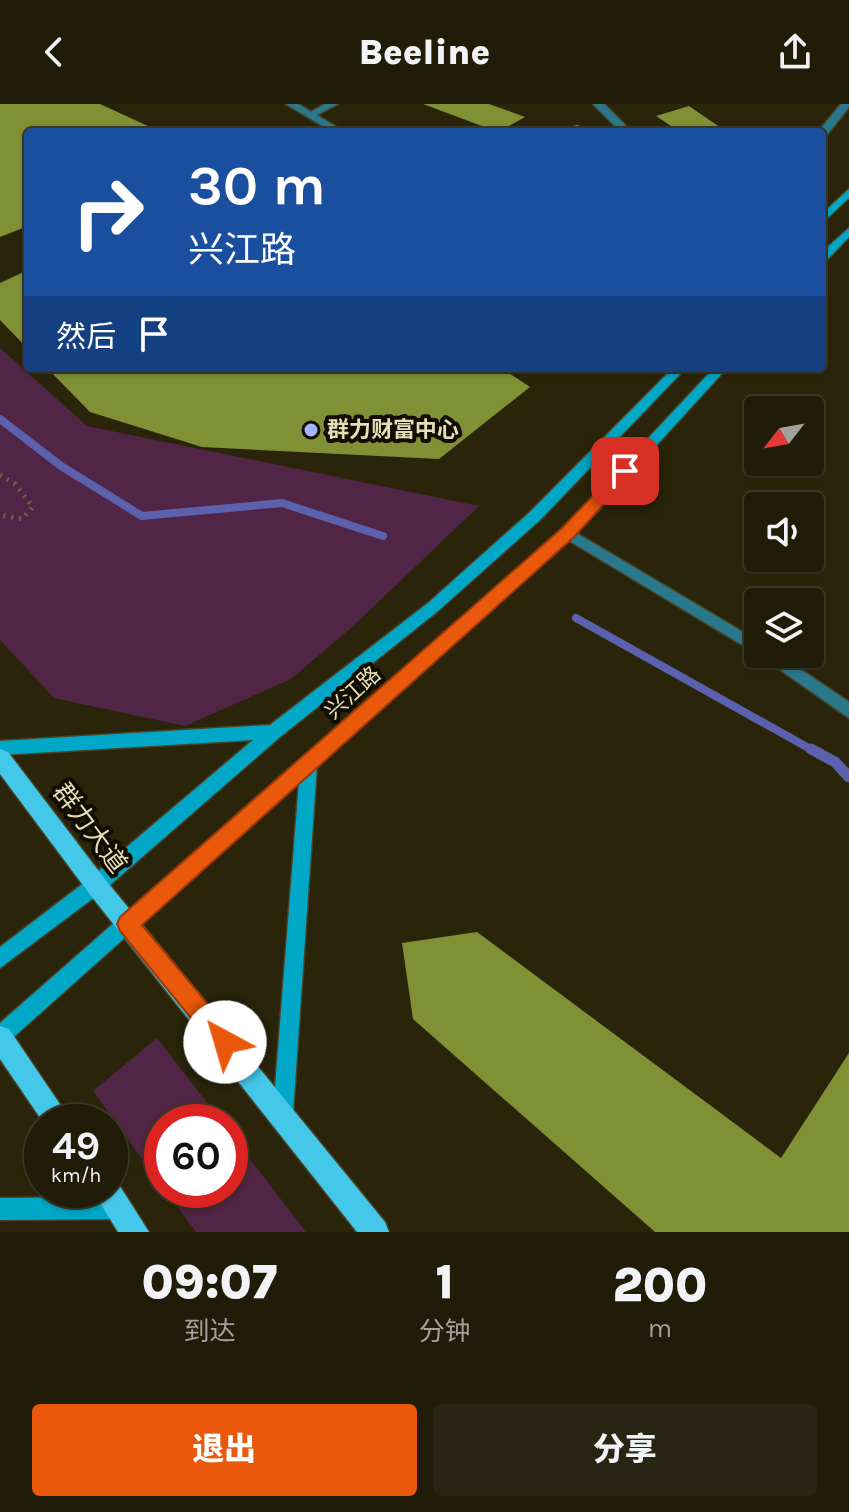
<!DOCTYPE html>
<html lang="zh">
<head>
<meta charset="utf-8">
<style>
  body { margin:0; font-family:Karla,"Noto Sans SC",sans-serif; background:#282512; color:#f1f3f6; height:100vh; display:flex; flex-direction:column; font-size:30px; white-space:nowrap }
  * { box-sizing:border-box; margin:0 }
  p { font-size:26px; color:#a2a19c }
  .icon { flex:none; width:44px; height:44px; fill:none; stroke:currentColor; stroke-width:2; stroke-linecap:round; stroke-linejoin:round }
  .map { position:relative; height:1128px; overflow:hidden }
  .sheet { display:flex; flex-direction:column; background:#201c08; flex:1 }
  .sheet>* { flex:none }
  .guide { position:absolute; left:24px; top:24px; width:802px; height:244px; border-radius:8px; box-shadow:0 2px 6px #0004,0 0 0 2px #3d3a29; background:#1a4fa0; color:#fff; overflow:hidden }
  .needle { width:52px; rotate:239deg }
  .tools { position:absolute; left:744px; top:292px; display:grid; gap:16px }
  .tools a { display:grid; place-items:center; width:80px; height:80px; border-radius:8px; background:#201c08; box-shadow:0 2px 6px #0004,0 0 0 2px #3d3a29; font-size:40px }
  .speed { position:absolute; left:24px; top:1000px; display:flex; gap:16px; font-size:40px; font-weight:700; text-align:center }
  .speed>* { display:grid; place-content:center; width:104px; height:104px; border-radius:50%; background:#201c08; box-shadow:0 2px 6px #0004,0 0 0 2px #3d3a29; line-height:1 }
  .speed small { font-size:20px; font-weight:400 }
  .speed .limit { border:12px solid #d22; background:#fff; color:#111 }
  .pin { position:absolute; display:grid; place-items:center; width:68px; height:68px; color:#fff; margin:-34px; border-radius:16px; box-shadow:0 4px 12px #0006 }
  .me { position:absolute; width:88px; margin:-44px; rotate:321deg; stroke-linejoin:round; filter:drop-shadow(0 0 6px #0008) }
  .turn { display:flex; align-items:center; gap:28px; height:168px; padding:0 32px; font-size:36px }
  .turn .icon { width:104px; height:104px; stroke-width:2.5 }
  .turn b { display:block; font-size:56px; line-height:68px }
  .then { display:flex; align-items:center; height:76px; padding:0 32px; background:#0003; gap:16px; font-size:30px }
  .eta { display:flex; justify-content:space-evenly; align-items:center; height:136px; text-align:center }
  .eta b { font-size:48px; font-weight:800; line-height:56px }
  .button { display:flex; gap:16px; margin-top:auto; padding:16px 32px }
  .button a { flex:1; height:92px; border-radius:8px; background:#ea580c; color:#fff; font-size:32px; font-weight:800; line-height:92px; text-align:center }
  .button a+a { background:#282512; color:#f1f3f6 }
  header { display:flex; justify-content:space-between; align-items:center; height:104px; padding:0 32px; background:#201c08; font-size:36px; font-weight:800 }
  .map>svg:first-child { display:block }
  .green { fill:#512545 }
  .lines { fill:none; stroke-linecap:round; stroke-linejoin:round }
  .stream-far1 { stroke:#5b61ac; stroke-width:8 }
  .stream { stroke:#5b61ac; stroke-width:11 }
  .building { fill:#809035 }
  .lane-casing { stroke:#484326; stroke-width:3 }
  .street-casing { stroke:#484326; stroke-width:3 }
  .secondary-casing { stroke:#484326; stroke-width:3 }
  .primary-casing { stroke:#484326; stroke-width:3 }
  .path { stroke:#6c6647; stroke-width:5; stroke-dasharray:2 6; stroke-linecap:butt }
  .lane { fill:#2a788c; fill-rule:evenodd }
  .street { fill:#2a788c; fill-rule:evenodd }
  .secondary { fill:#01a7c7; fill-rule:evenodd }
  .primary { fill:#44c8e9; fill-rule:evenodd }
  .route { fill:#ea580c; stroke:#983908; stroke-width:2 }
  .poi-dot { fill:#a7b1fc; stroke:#120d00; stroke-width:3 }
  .labels { text-anchor:middle; dominant-baseline:central; stroke-width:8; stroke-linejoin:round; paint-order:stroke }
  .poi-label { font-size:22px; font-weight:bold; fill:#e5deb6; stroke:#120d00; text-anchor:start }
  .street-label { font-size:22px; fill:#e5deb6; stroke:#120d00 }
  .near-street-label { font-size:26px; fill:#e5deb6; stroke:#120d00 }
</style>
</head>
<body>
<header><svg class="icon" aria-label="back" viewBox="0 0 24 24"><path d="M15 5l-7 7 7 7"/></svg>Beeline<svg class="icon" aria-label="share" viewBox="0 0 24 24"><path d="M12 15V3M7 8l5-5 5 5M5 13v7h14v-7"/></svg></header>
<div class="map">
<svg width="849" height="1128" viewBox="0 0 849 1128">
  <rect width="100%" height="100%" fill="#2a250a"/>
  <g class="green">
    <polygon points="0,244 87,322 479,402 351,524 291,575 185,622 54,594 0,536"/>
    <polygon points="157,934 222,1018 162,1018 162,1082 93,987"/>
    <polygon points="230,1029 306,1128 196,1128 165,1086 230,1086"/>
  </g>
  <g class="lines">
    <g class="stream-far1">
      <polyline points="0,315 61,362 142,412 282,399 383,432"/>
      <polyline points="576,514 814,647"/>
    </g>
    <polyline class="stream" points="811,645 835,658 849,673"/>
  </g>
  <g class="building">
    <polygon points="0,0 100,0 161,28 28,28 28,122 0,133"/>
    <polygon points="423,0 489,0 525,13 498,28"/>
    <polygon points="689,2 727,28 680,28 656,12"/>
    <polygon points="578,21 591,28 552,28 553,25"/>
    <polygon points="28,166 28,245 0,216 0,179"/>
    <polygon points="47,264 501,264 530,283 439,355 202,343 90,308"/>
    <polygon points="477,828 781,1054 849,949 849,1128 655,1128 413,915 402,839"/>
  </g>
  <g class="lines">
    <defs>
      <g id="lane">
        <polygon points="325,0 338,0 313,13 305,11"/>
        <polygon points="593,0 604,0 632,28 621,28"/>
        <polygon points="841,0 849,0 849,3 826,32 822,33 822,28 818,28"/>
        <polygon points="568,424 758,537 758,550 778,550 849,598 849,614 759,551 563,433 561,429 563,425"/>
      </g>
      <polygon id="street" points="286,0 298,0 345,28 333,28"/>
      <g id="secondary">
        <polygon points="849,85 849,94 822,119 822,110"/>
        <polygon points="849,124 849,133 826,157 822,158 822,148"/>
        <polygon points="673,264 686,264 540,416 438,507 280,633 103,787 0,864 0,843 89,775 253,636 0,651 0,637 270,621 428,499 530,408"/>
        <polygon points="714,264 727,264 573,433 317,661 293,1009 290,1016 283,1019 276,1016 273,1009 299,678 7,939 0,942 0,919 563,425"/>
        <polygon points="118,1093 126,1096 129,1104 126,1112 118,1115 0,1116 0,1094"/>
      </g>
      <g id="primary">
        <polygon points="0,645 8,648 104,774 385,1118 389,1128 357,1128 88,788 0,670"/>
        <polygon points="0,922 9,925 72,1018 43,1018 0,955"/>
        <polygon points="110,1074 116,1076 149,1128 118,1128 92,1086 110,1086"/>
      </g>
    </defs>
    <use href="#lane" class="lane-casing"/>
    <use href="#street" class="street-casing"/>
    <use href="#secondary" class="secondary-casing"/>
    <use href="#primary" class="primary-casing"/>
    <polyline class="path" points="0,371 15,380 33,403 22,415 0,411"/>
    <use href="#lane" class="lane"/>
    <use href="#street" class="street"/>
    <use href="#secondary" class="secondary"/>
    <use href="#primary" class="primary"/>
  </g>
  <polygon class="route" points="625,362 631,363 631,371 574,433 142,821 233,930 236,938 233,946 225,949 217,946 120,827 117,820 120,813 562,424 620,363"/>
  <circle class="poi-dot" cx="311" cy="326" r="8"/>
  <g class="labels">
    <g class="poi-label">
      <text x="327" y="326">群力财富中心</text>
    </g>
    <g class="street-label">
      <text transform="translate(353 589) rotate(-42)">兴江路</text>
    </g>
    <g class="near-street-label">
      <text transform="translate(90 724) rotate(53)">群力大道</text>
    </g>
  </g>
</svg>
<div class="tools">
<a><svg class="needle" viewBox="-14 -14 28 28"><path d="M0-13l5 13h-10z" fill="#e53935"/><path d="M0 13l5-13h-10z" fill="#a2a19c"/></svg></a>
<a><svg class="icon" aria-label="sound" viewBox="0 0 24 24"><path d="M4 9h4l5-4v14l-5-4H4zM17 9q2 3 0 6"/></svg></a>
<a><svg class="icon" aria-label="layers" viewBox="0 0 24 24"><path d="M12 4l9 5-9 5-9-5zM3 14l9 5 9-5"/></svg></a>
</div>
<div class="speed"><div>49<small>km/h</small></div><div class="limit">60</div></div>
<div class="pin" style="left:625px;top:367px;background:#d93025"><svg class="icon" aria-label="arrive" viewBox="0 0 24 24"><path d="M6 21V4h12l-3 4 3 4H6"/></svg></div>
<svg class="me" style="left:225px;top:938px" viewBox="-20 -20 40 40"><circle r="19" fill="#fff"/><path d="M0-13L10 11 0 6-10 11z" fill="#ea580c"/></svg>
<div class="guide">
<div class="turn"><svg class="icon" aria-label="right" viewBox="0 0 24 24"><path d="M7 20v-9h11M14 6l5 5-5 5"/></svg><div><b>30 m</b>兴江路</div></div>
<div class="then">然后<svg class="icon" aria-label="arrive" viewBox="0 0 24 24"><path d="M6 21V4h12l-3 4 3 4H6"/></svg></div>
</div>
</div>
<section class="sheet">
<div class="eta">
<div><b>09:07</b><p>到达</p></div>
<div><b>1</b><p>分钟</p></div>
<div><b>200</b><p>m</p></div>
</div>
<div class="button"><a>退出</a><a>分享</a></div>
</section>
</body>
</html>
